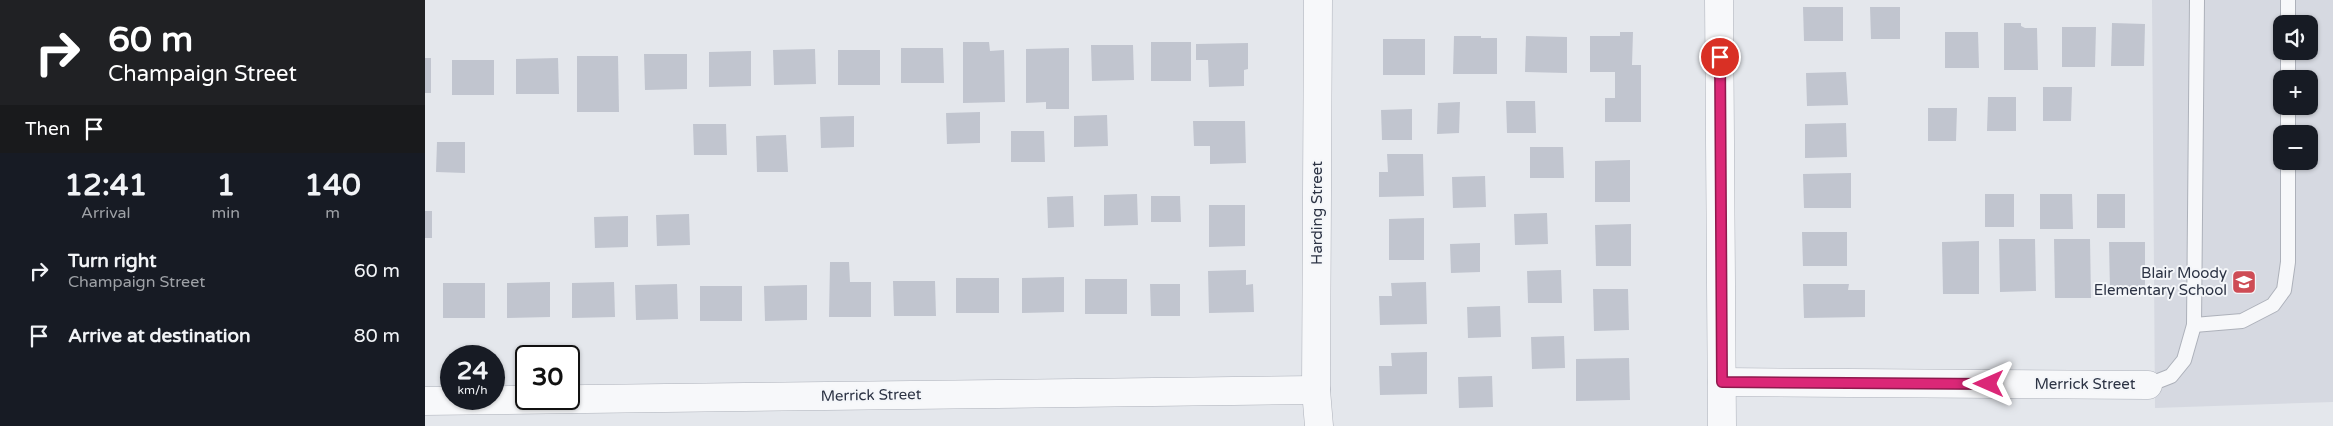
<!DOCTYPE html>
<html lang="en">
<head>
<meta charset="utf-8">
<style>
  body { margin:0; font-family:"Varela Round",sans-serif; background:#20242c; color:#f1f3f6; height:100vh; display:flex; flex-direction:column; font-size:19px; white-space:nowrap }
  * { box-sizing:border-box; margin:0 }
  p { font-size:16px; color:#9ea1a6 }
  .icon { flex:none; width:28px; height:28px; fill:none; stroke:currentColor; stroke-width:2; stroke-linecap:round; stroke-linejoin:round }
  .map { position:relative; flex:1; overflow:hidden }
  .drawer { display:flex; flex-direction:column; background:#171b24; width:425px }
  .drawer>* { flex:none }
  .guide { background:#202124; color:#fff; overflow:hidden }
  .tools { position:absolute; left:1848px; top:15px; display:grid; gap:10px }
  .tools a { display:grid; place-items:center; width:45px; height:45px; border-radius:10px; background:#171b24; box-shadow:0 1px 4px #0004; font-size:25px }
  .speed { position:absolute; left:15px; top:345px; display:flex; gap:10px; font-size:25px; font-weight:700; text-align:center }
  .speed>* { display:grid; place-content:center; width:65px; height:65px; border-radius:50%; background:#171b24; box-shadow:0 1px 4px #0004; line-height:1 }
  .speed small { font-size:12px; font-weight:400 }
  .speed .limit { border:2px solid #111; border-radius:8px; background:#fff; color:#111 }
  .pin { position:absolute; display:grid; place-items:center; width:42px; height:42px; color:#fff; margin:-21px; border:2px solid #fff; border-radius:50%; box-shadow:0 1px 5px #0007 }
  .me { position:absolute; width:55px; margin:-28px; rotate:270deg; stroke-linejoin:round; filter:drop-shadow(0 0 4px #0008) }
  .turn { display:flex; align-items:center; gap:18px; height:105px; padding:0 25px; font-size:22px }
  .turn .icon { width:65px; height:65px; stroke-width:2.5 }
  .turn b { display:block; font-size:35px; line-height:42px }
  .then { display:flex; align-items:center; height:48px; padding:0 25px; background:#0003; gap:10px; font-size:19px }
  .eta { display:flex; justify-content:space-evenly; align-items:center; height:85px; text-align:center }
  .eta b { font-size:30px; font-weight:700; line-height:35px }
  ul { padding:0; list-style:none }
  li { display:flex; align-items:center; gap:15px; height:65px; padding:0 25px }
  li div { flex:1 }
  li b { display:block; font-size:19px }
  li em { font-style:normal }
  main { display:flex; flex:1; min-height:0 }
  .map>svg:first-child { display:block }
  .built { fill:#d6d9e1; fill-rule:evenodd }
  .building { fill:#c1c5cf }
  .lines { fill:none; stroke-linecap:round; stroke-linejoin:round }
  .lane-casing { stroke:#adb1ba; stroke-width:16 }
  .street-casing { stroke:#adb1ba; stroke-width:29 }
  .lane { stroke:#f7f8fa; stroke-width:14 }
  .street { stroke:#f7f8fa; stroke-width:28 }
  .route-casing { stroke:#8e194d; stroke-width:12 }
  .route { stroke:#db2777; stroke-width:9 }
  .labels { text-anchor:middle; dominant-baseline:central; stroke-width:4; stroke-linejoin:round; paint-order:stroke }
  .street-label { font-size:15px; fill:#2c3344; stroke:#f4f6f9 }
  .poi-label { font-size:15px; fill:#2c3344; stroke:#f4f6f9; text-anchor:end }
</style>
</head>
<body>
<main>
<section class="drawer">
<div class="guide">
<div class="turn"><svg class="icon" aria-label="right" viewBox="0 0 24 24"><path d="M7 20v-9h11M14 6l5 5-5 5"/></svg><div><b>60 m</b>Champaign Street</div></div>
<div class="then">Then<svg class="icon" aria-label="arrive" viewBox="0 0 24 24"><path d="M6 21V4h12l-3 4 3 4H6"/></svg></div>
</div>
<div class="eta">
<div><b>12:41</b><p>Arrival</p></div>
<div><b>1</b><p>min</p></div>
<div><b>140</b><p>m</p></div>
</div>
<ul>
<li><svg class="icon" aria-label="right" viewBox="0 0 24 24"><path d="M7 20v-9h11M14 6l5 5-5 5"/></svg><div><b>Turn right</b><p>Champaign Street</p></div><em>60 m</em></li>
<li><svg class="icon" aria-label="arrive" viewBox="0 0 24 24"><path d="M6 21V4h12l-3 4 3 4H6"/></svg><div><b>Arrive at destination</b></div><em>80 m</em></li>
</ul>
</section>
<div class="map">
<svg width="1908" height="426" viewBox="0 0 1908 426">
  <rect width="100%" height="100%" fill="#e4e7ec"/>
  <path class="built" d="M1727 0H1908V402L1730 408ZM1856 24H1884V51H1856ZM1856 79H1884V106H1856ZM1856 134H1884V161H1856Z"/>
  <g class="building">
    <polygon points="1378,7 1418,7 1418,41 1379,41"/>
    <polygon points="1445,7 1475,7 1475,39 1446,39"/>
    <polygon points="1579,23 1596,23 1596,26 1600,28 1612,28 1613,70 1579,70"/>
    <polygon points="1687,23 1720,24 1719,66 1686,66"/>
    <polygon points="1637,27 1671,27 1670,67 1637,67"/>
    <polygon points="1195,32 1208,32 1207,65 1216,65 1216,122 1180,122 1180,98 1190,98 1190,72 1165,72 1165,36 1195,36"/>
    <polygon points="1520,32 1553,32 1554,68 1520,68"/>
    <polygon points="1029,36 1056,36 1056,38 1072,38 1072,74 1028,74"/>
    <polygon points="1101,36 1142,37 1142,73 1100,72"/>
    <rect x="958" y="39" width="42" height="36"/>
    <polygon points="538,42 564,42 565,51 579,50 580,102 538,103"/>
    <rect x="726" y="42" width="40" height="39"/>
    <polygon points="823,43 823,69 819,70 819,86 784,87 783,60 771,60 771,44"/>
    <polygon points="666,45 708,45 709,80 667,81"/>
    <polygon points="476,48 518,48 519,83 476,83"/>
    <polygon points="644,48 644,109 621,109 621,102 601,103 601,49"/>
    <polygon points="390,49 391,84 349,85 348,50"/>
    <rect x="413" y="50" width="42" height="35"/>
    <polygon points="326,51 326,86 284,87 284,52"/>
    <polygon points="219,54 262,54 262,89 220,90"/>
    <polygon points="152,56 193,56 194,112 152,112"/>
    <rect x="0" y="58" width="6" height="35"/>
    <polygon points="133,58 134,94 91,94 91,59"/>
    <rect x="27" y="60" width="42" height="35"/>
    <polygon points="1421,72 1423,105 1382,106 1381,73"/>
    <polygon points="1618,87 1647,87 1646,121 1618,121"/>
    <polygon points="1563,97 1591,97 1591,131 1562,131"/>
    <polygon points="1081,101 1110,101 1111,133 1082,133"/>
    <polygon points="1035,102 1034,133 1012,134 1013,103"/>
    <polygon points="1503,108 1532,108 1531,141 1503,141"/>
    <polygon points="987,109 987,140 957,140 956,110"/>
    <polygon points="555,112 555,143 522,144 521,113"/>
    <polygon points="682,115 683,146 649,147 649,116"/>
    <polygon points="429,116 429,147 396,148 395,117"/>
    <polygon points="768,121 820,121 821,163 785,164 785,146 769,146"/>
    <polygon points="1421,123 1422,157 1380,158 1380,124"/>
    <polygon points="268,124 301,124 302,155 269,155"/>
    <polygon points="586,131 619,131 620,162 586,162"/>
    <polygon points="361,135 363,172 332,172 331,136"/>
    <polygon points="12,142 40,142 40,173 11,172"/>
    <polygon points="1105,147 1138,147 1139,178 1105,178"/>
    <polygon points="962,154 998,154 999,196 954,197 954,172 963,172"/>
    <polygon points="1205,160 1205,202 1170,202 1170,161"/>
    <polygon points="1426,173 1426,208 1379,208 1378,174"/>
    <polygon points="1060,176 1061,207 1028,208 1027,177"/>
    <polygon points="712,194 713,225 679,226 679,195"/>
    <rect x="1560" y="194" width="29" height="33"/>
    <polygon points="1615,194 1647,194 1648,229 1615,229"/>
    <rect x="1672" y="194" width="28" height="34"/>
    <polygon points="648,196 649,227 623,228 622,197"/>
    <polygon points="726,196 755,196 756,222 726,222"/>
    <polygon points="784,205 820,205 820,246 784,247"/>
    <rect x="0" y="211" width="7" height="27"/>
    <polygon points="1122,213 1123,244 1090,245 1089,214"/>
    <polygon points="264,214 265,245 232,246 231,215"/>
    <polygon points="203,216 203,247 170,248 169,217"/>
    <polygon points="999,218 999,260 964,260 964,219"/>
    <polygon points="1206,224 1206,266 1171,266 1170,225"/>
    <polygon points="1377,232 1422,232 1422,266 1378,266"/>
    <polygon points="1574,239 1610,239 1611,291 1575,292"/>
    <polygon points="1629,239 1665,239 1666,298 1630,298"/>
    <polygon points="1554,241 1554,294 1518,294 1517,242"/>
    <polygon points="1684,242 1720,242 1720,290 1685,291"/>
    <polygon points="1055,243 1055,272 1026,273 1025,244"/>
    <polygon points="405,262 424,262 425,282 446,282 446,317 404,317"/>
    <polygon points="821,270 821,285 828,284 829,312 784,313 783,271"/>
    <polygon points="1136,270 1137,303 1103,303 1102,271"/>
    <polygon points="639,277 639,312 597,313 597,278"/>
    <rect x="531" y="278" width="43" height="35"/>
    <rect x="660" y="279" width="42" height="35"/>
    <polygon points="468,281 510,281 511,316 469,316"/>
    <polygon points="125,282 125,317 82,318 82,283"/>
    <polygon points="189,282 190,317 147,318 147,283"/>
    <polygon points="1001,282 1002,324 955,325 954,296 967,296 966,283"/>
    <rect x="18" y="283" width="42" height="35"/>
    <polygon points="252,284 253,319 211,320 210,285"/>
    <polygon points="725,284 755,284 755,316 726,316"/>
    <polygon points="1378,284 1424,284 1423,290 1440,290 1440,317 1379,318"/>
    <polygon points="382,285 382,320 340,321 339,286"/>
    <rect x="275" y="286" width="42" height="35"/>
    <polygon points="1168,289 1203,289 1204,330 1169,331"/>
    <polygon points="1075,306 1076,337 1043,338 1042,307"/>
    <polygon points="1139,336 1140,368 1107,369 1106,337"/>
    <polygon points="1002,352 1002,394 955,395 954,366 967,366 966,353"/>
    <polygon points="1204,358 1205,400 1151,401 1151,359"/>
    <polygon points="1067,376 1068,407 1034,408 1033,377"/>
  </g>
  <g class="lines">
    <defs>
      <g id="lane">
        <polyline points="1863,24 1863,0"/>
        <polyline points="1863,79 1863,51"/>
        <polyline points="1863,134 1863,106"/>
        <polyline points="1769,325 1817,321 1848,305 1859,290 1863,262 1863,161"/>
        <polyline points="1723,385 1746,376 1759,360 1769,325 1772,0"/>
      </g>
      <g id="street">
        <polyline points="893,0 891,390 894,426"/>
        <polyline points="1294,0 1297,426"/>
        <polyline points="1297,382 1723,385"/>
        <polyline points="0,401 891,390"/>
      </g>
    </defs>
    <use href="#lane" class="lane-casing"/>
    <use href="#street" class="street-casing"/>
    <use href="#lane" class="lane"/>
    <use href="#street" class="street"/>
  </g>
  <g class="lines">
    <defs>
      <polyline id="route" points="1295,57 1297,382 1564,384"/>
    </defs>
    <use href="#route" class="route-casing"/>
    <use href="#route" class="route"/>
  </g>
  <defs>
    <symbol id="school-square" viewBox="-11 -11 22 22"><rect x="-9" y="-9" width="18" height="18" rx="4" fill="#ce4c55" stroke="#f4f6f9"/><path d="M0-5L7-2L0 1L-7-2ZM-4 1L0 2.5L4 1V4Q0 6-4 4Z" fill="#fff"/></symbol>
  </defs>
  <g fill-rule="evenodd">
    <use href="#school-square" x="1805" y="268" width="28" height="28"/>
  </g>
  <g class="labels">
    <g class="street-label">
      <text transform="translate(892 213) rotate(-90)">Harding Street</text>
      <text x="1660" y="384">Merrick Street</text>
      <text transform="translate(446 395) rotate(-1)">Merrick Street</text>
    </g>
    <g class="poi-label">
      <text x="1802" y="273">Blair Moody<tspan x="1802" dy="17">Elementary School</tspan></text>
    </g>
  </g>
</svg>
<div class="tools">
<a><svg class="icon" aria-label="sound" viewBox="0 0 24 24"><path d="M4 9h4l5-4v14l-5-4H4zM17 9q2 3 0 6"/></svg></a>
<a>+</a>
<a>−</a>
</div>
<div class="speed"><div>24<small>km/h</small></div><div class="limit">30</div></div>
<div class="pin" style="left:1295px;top:57px;background:#d93025"><svg class="icon" aria-label="arrive" viewBox="0 0 24 24"><path d="M6 21V4h12l-3 4 3 4H6"/></svg></div>
<svg class="me" style="left:1564px;top:384px" viewBox="-20 -20 40 40"><path d="M0-17L14 15 0 8-14 15z" fill="#db2777" stroke="#fff" stroke-width="4"/></svg>
</div>
</main>
</body>
</html>
